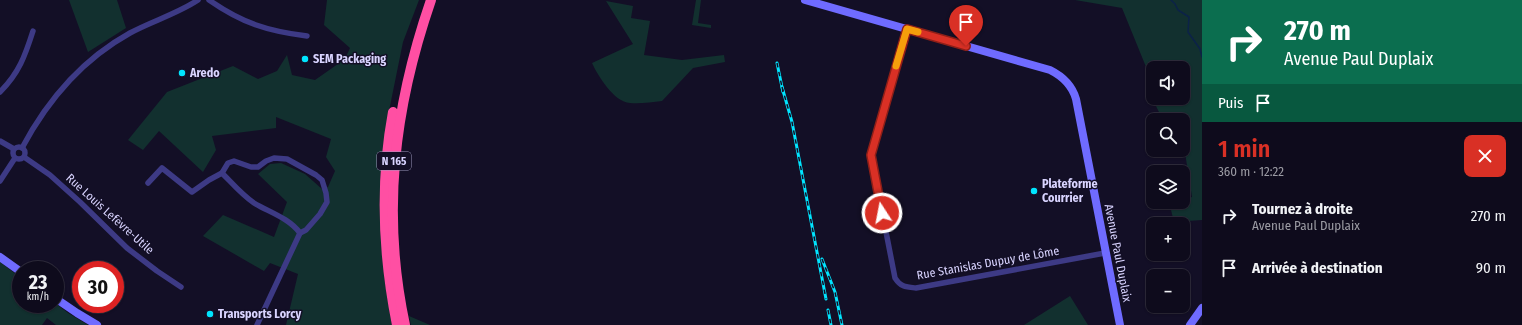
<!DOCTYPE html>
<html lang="fr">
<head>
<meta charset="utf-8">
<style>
  body { margin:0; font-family:"Fira Sans Condensed",sans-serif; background:#171425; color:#f1f3f6; height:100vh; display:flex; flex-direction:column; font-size:15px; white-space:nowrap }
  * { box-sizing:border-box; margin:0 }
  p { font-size:13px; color:#9b9ba3 }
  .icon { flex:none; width:22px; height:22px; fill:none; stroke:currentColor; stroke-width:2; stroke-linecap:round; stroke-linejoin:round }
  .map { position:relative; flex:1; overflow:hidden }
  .details { display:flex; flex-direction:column; background:#0e0b1c; width:320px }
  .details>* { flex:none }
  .guide { background:#0b6e4f; color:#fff; overflow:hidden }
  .buttons { position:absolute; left:1146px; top:61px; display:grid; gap:8px }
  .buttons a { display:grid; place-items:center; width:44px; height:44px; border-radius:8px; background:#0e0b1c; box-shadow:0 1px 3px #0004,0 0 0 1px #2e2b3b; font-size:20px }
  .speed { position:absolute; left:12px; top:261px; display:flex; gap:8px; font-size:20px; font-weight:700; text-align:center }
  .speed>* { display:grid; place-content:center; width:52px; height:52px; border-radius:50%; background:#0e0b1c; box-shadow:0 1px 3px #0004,0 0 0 1px #2e2b3b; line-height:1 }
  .speed small { font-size:10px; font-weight:400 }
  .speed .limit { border:6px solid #d22; background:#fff; color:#111 }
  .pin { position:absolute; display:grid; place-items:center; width:34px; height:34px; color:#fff; margin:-41px -17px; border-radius:50% 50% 50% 0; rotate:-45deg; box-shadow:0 0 4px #0007 }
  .pin .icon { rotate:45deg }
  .me { position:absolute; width:44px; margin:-22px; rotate:349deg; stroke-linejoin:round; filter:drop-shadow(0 0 3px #0008) }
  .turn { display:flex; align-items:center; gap:14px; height:84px; padding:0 16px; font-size:18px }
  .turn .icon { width:52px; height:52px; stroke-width:2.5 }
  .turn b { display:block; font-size:28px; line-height:34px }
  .then { display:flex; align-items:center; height:38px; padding:0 16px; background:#0003; gap:8px; font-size:15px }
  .round { display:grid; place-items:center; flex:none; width:42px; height:42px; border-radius:8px; background:#171425 }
  .head { display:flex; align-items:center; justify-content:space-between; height:68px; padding:0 16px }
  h1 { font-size:24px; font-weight:600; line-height:30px; color:#d93025 }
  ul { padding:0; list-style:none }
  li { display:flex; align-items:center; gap:12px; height:52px; padding:0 16px }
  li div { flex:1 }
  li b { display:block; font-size:15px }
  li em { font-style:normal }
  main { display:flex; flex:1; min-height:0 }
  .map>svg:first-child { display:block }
  .green { fill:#12302f }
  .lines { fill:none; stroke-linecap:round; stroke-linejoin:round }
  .stream { stroke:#0c2248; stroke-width:1.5 }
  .street { stroke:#3d3a85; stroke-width:5.5 }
  .secondary { stroke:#6f6bff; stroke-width:8 }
  .highway { stroke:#ff4fa3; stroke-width:10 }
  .rail-casing { stroke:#00e5ff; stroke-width:3 }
  .rail { stroke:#130f26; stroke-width:1.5; stroke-dasharray:4.5; stroke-linecap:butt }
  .route-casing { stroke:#8d1f18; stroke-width:10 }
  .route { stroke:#d93025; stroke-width:7 }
  .slow { stroke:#f59e0b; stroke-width:7 }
  .poi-dot { fill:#00e5ff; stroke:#130f26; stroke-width:1.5 }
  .labels { text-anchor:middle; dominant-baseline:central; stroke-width:3; stroke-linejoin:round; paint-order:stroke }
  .shield { fill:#130f26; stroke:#9e99be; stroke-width:1 }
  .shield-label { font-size:11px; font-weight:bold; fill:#d9d4ff }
  .poi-label { font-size:12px; font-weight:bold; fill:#d9d4ff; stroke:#130f26; text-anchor:start }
  .street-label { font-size:12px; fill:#d9d4ff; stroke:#130f26 }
</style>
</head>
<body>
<main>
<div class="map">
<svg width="1202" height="325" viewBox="0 0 1202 325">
  <rect width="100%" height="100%" fill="#130f26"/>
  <g class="green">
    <polygon points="69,0 117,0 126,28 88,52"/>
    <polygon points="327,0 419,0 403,42 389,111 380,185 384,277 392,325 286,325 298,274 270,263 264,271 203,236 223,215 274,237 287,202 258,174 270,164 281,163 305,174 322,189 328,187 335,171 326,157 331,139 276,117 276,128 212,136 216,150 203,172 159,131 143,150 128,140 167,92 233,66 258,79 277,71 287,55 292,75 315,80 345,59 350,48 324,25"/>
    <polygon points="696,0 701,0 698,23 711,25 711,28 692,25"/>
    <polygon points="1075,0 1202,0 1202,220 1174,222 1169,202 1183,202 1183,199 1192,197 1183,140 1183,120 1163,120 1156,106 1156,98 1183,98 1183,68 1153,68 1153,84 1122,8"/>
    <path d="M606 1 633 6 631 18 650 21 644 55 682 60 724 55 725 62 693 68 662 101C652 102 640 104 630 103 614 102 598 76 592 63L633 44Z"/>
    <polygon points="0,262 21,278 21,304 55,303 68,313 88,325 56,325 47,318 42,325 0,325"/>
    <polygon points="1070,296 1088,325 1024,325"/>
    <polygon points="409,316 430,325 411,325"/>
  </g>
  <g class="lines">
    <polyline class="stream" points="1171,0 1175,4 1178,10 1189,17 1188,32 1200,49 1202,57"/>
    <g class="street">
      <path d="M209 0C242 23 267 31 307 36"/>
      <path d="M907 29 871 155 895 278C901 287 905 287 916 288L1105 253"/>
      <path d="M0 92C19 73 25 56 33 31"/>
      <polyline points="0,141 14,149"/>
      <circle cx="19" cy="153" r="6"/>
      <path d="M22 148C47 101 83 59 130 33 152 21 177 14 198 0"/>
      <polyline points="24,157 50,175 80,202 127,248 157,271 181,287"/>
      <path d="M222 173C232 183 242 195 254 203 269 212 289 218 300 233L257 325"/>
      <polyline points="0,181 15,158"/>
      <polyline points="148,183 162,168 192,192 209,180 222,173 228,163 234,161 251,167 258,167 266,161 274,158 287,159 316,175 322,180 326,193 327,202 320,214 306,230 300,233"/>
    </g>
    <g class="secondary">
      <path d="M805 0 1050 70C1062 76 1072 85 1076 99L1120 325"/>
      <polyline points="0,257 21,272"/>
      <polyline points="55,298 77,313 97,325"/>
      <polyline points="1190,325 1202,308"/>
    </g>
    <g class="highway">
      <path d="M393 112C380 182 383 255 397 325"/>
      <path d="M405 325C381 213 394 107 431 0"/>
    </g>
    <defs>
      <g id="rail">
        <polyline points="777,63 783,92"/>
        <polyline points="782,87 792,122 826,299"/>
        <polyline points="822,259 835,292 842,325"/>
        <polyline points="828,310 831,325"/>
      </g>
    </defs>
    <use href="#rail" class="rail-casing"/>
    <use href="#rail" class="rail"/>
  </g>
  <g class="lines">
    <defs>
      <polyline id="route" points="882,213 871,155 907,29 966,46"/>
    </defs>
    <use href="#route" class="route-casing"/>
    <use href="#route" class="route"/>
    <polyline class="slow" points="896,66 907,29 918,32"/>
  </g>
  <g class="poi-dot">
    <circle cx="305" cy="59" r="4"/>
    <circle cx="182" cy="73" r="4"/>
    <circle cx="1034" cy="191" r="4"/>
    <circle cx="210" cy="314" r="4"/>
  </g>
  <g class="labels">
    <rect class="shield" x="377" y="152" width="34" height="18" rx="3"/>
    <g class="shield-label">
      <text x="394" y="161">N 165</text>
    </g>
    <g class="poi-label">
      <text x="313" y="59">SEM Packaging</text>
      <text x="190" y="73">Aredo</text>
      <text x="1042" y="184">Plateforme<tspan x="1042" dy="14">Courrier</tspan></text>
      <text x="218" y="314">Transports Lorcy</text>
    </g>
    <g class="street-label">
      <text transform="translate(110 214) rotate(42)">Rue Louis Lefèvre-Utile</text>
      <text transform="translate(1118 253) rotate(79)">Avenue Paul Duplaix</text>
      <text transform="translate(988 263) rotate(-10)">Rue Stanislas Dupuy de Lôme</text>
    </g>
  </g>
</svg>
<div class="buttons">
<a><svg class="icon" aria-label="sound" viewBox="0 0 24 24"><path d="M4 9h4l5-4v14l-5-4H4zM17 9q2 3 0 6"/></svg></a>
<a><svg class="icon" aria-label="search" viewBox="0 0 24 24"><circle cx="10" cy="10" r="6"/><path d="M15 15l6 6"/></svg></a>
<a><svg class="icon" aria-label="layers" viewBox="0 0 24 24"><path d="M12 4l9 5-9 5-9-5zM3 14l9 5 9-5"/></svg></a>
<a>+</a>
<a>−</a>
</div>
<div class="speed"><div>23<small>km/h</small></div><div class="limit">30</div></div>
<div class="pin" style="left:966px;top:46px;background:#d93025"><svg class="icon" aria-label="arrive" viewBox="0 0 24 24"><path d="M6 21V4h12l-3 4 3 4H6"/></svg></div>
<svg class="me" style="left:882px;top:213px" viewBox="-20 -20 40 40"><circle r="17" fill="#d93025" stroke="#fff" stroke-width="3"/><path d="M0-11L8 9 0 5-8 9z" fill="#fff"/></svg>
</div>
<section class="details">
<div class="guide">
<div class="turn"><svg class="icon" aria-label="right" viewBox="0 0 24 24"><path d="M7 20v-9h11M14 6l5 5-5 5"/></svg><div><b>270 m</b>Avenue Paul Duplaix</div></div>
<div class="then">Puis<svg class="icon" aria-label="arrive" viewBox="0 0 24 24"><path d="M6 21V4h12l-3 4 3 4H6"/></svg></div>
</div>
<div class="head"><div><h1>1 min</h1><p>360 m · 12:22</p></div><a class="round" style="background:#d93025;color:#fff"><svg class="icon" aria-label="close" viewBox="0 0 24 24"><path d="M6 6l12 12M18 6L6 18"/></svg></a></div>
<ul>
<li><svg class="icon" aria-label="right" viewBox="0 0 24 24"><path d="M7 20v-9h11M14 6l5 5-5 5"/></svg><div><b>Tournez à droite</b><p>Avenue Paul Duplaix</p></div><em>270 m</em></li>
<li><svg class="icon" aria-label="arrive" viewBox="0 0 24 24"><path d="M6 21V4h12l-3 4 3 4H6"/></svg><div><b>Arrivée à destination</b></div><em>90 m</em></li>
</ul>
</section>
</main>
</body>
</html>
